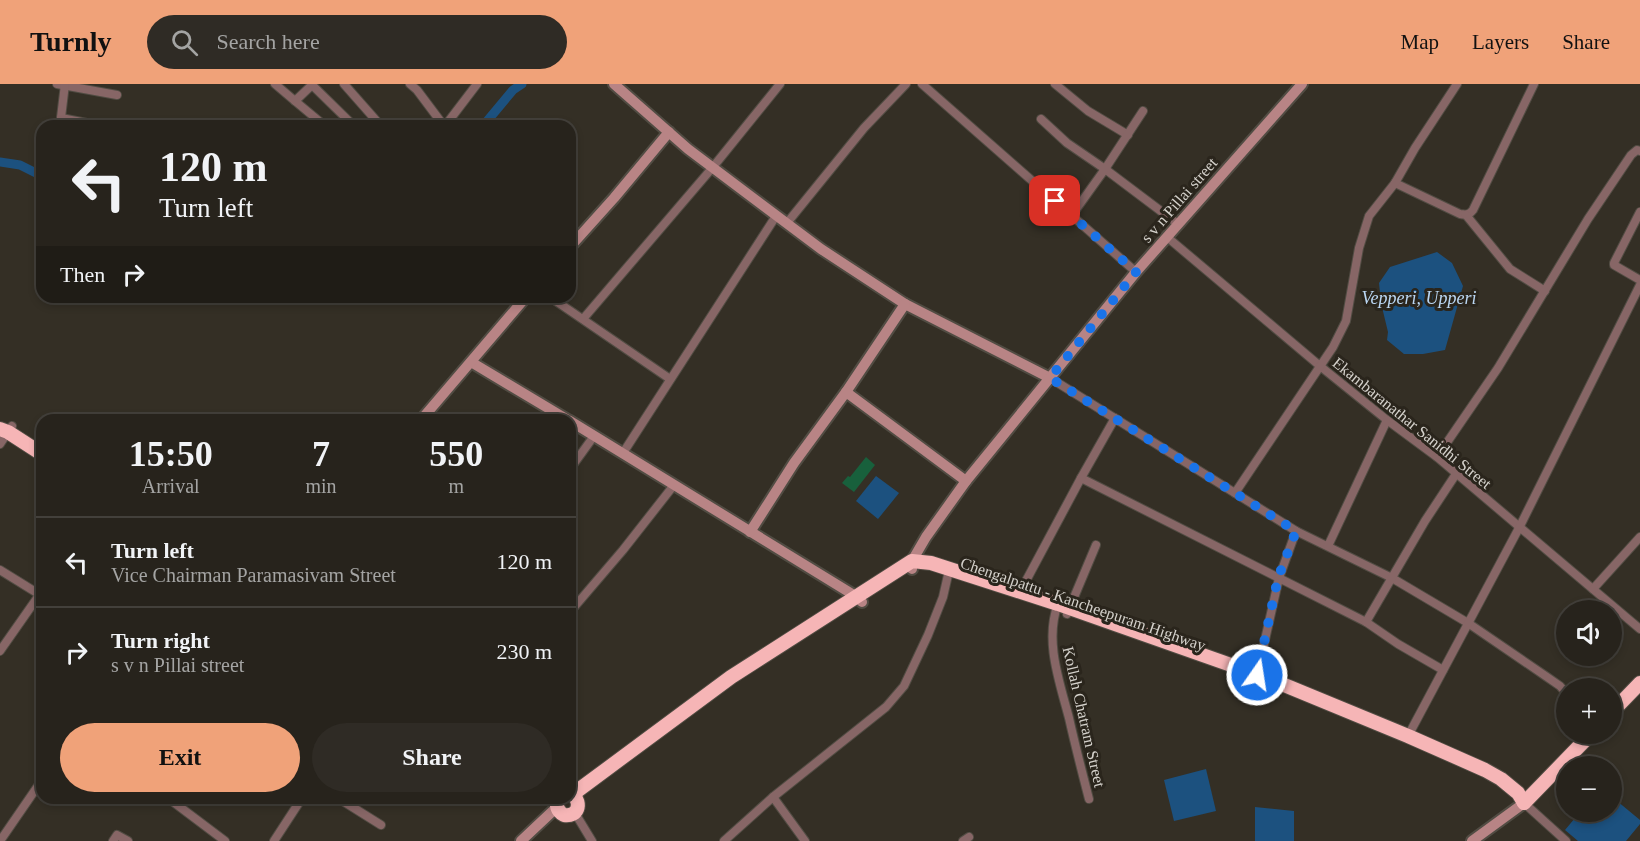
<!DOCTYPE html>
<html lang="en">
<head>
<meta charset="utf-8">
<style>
  body { margin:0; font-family:"Times New Roman",serif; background:#2f2b25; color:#f1f3f6; height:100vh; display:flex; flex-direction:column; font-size:22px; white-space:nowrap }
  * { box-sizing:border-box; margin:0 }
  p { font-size:20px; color:#a4a4a3 }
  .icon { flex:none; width:33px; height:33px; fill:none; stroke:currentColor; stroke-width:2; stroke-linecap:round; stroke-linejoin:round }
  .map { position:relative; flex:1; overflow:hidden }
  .side { position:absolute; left:36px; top:330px; width:540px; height:390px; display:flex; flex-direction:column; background:#27231c; border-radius:18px; box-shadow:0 3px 9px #0003,0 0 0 2px #43403b }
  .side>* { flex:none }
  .hud { position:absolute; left:36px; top:36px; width:540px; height:183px; border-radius:18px; box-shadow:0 3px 9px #0003,0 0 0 2px #43403b; background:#27231c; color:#f1f3f6; overflow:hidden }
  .tools { position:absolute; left:1556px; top:516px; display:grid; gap:12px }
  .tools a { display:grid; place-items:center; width:66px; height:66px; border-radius:50%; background:#27231c; box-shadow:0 3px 9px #0003,0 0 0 2px #43403b; font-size:30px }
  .pin { position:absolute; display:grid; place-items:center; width:51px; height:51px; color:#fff; margin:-26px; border-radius:12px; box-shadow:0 3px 9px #0006 }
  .me { position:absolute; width:66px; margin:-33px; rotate:13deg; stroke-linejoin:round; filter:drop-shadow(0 0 4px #0008) }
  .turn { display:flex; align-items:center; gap:21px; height:126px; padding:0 24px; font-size:27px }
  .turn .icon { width:78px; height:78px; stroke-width:2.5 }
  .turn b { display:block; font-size:42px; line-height:51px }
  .then { display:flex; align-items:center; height:57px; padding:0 24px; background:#0003; gap:12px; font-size:22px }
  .eta { display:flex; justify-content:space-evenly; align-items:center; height:102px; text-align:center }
  .eta b { font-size:36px; font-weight:600; line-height:42px }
  .button { display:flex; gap:12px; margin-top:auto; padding:12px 24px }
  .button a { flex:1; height:69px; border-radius:36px; background:#f0a279; color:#111; font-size:24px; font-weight:600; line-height:69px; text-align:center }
  .button a+a { background:#2f2b25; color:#f1f3f6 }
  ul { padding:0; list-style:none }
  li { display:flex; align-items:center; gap:18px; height:90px; padding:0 24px; border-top:2px solid #43403b }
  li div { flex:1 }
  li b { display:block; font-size:22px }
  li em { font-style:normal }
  header { display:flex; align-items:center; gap:36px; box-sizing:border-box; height:84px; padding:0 30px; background:#f0a279; color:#111 }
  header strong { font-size:28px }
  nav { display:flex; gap:33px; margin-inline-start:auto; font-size:21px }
  .search { width:420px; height:54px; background:#2f2b25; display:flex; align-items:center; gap:15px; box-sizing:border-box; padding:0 21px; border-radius:33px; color:#a4a4a3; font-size:22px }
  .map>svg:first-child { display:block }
  .green { fill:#18603c }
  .water { fill:#1c517f }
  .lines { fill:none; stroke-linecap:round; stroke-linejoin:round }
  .canal { stroke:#1c517f; stroke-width:9 }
  .street-casing { stroke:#514c43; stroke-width:10 }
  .secondary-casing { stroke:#514c43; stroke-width:14 }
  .highway-casing { stroke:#514c43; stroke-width:16 }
  .street { stroke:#876666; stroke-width:8 }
  .secondary { stroke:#b88485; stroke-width:10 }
  .highway { stroke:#f6b5b6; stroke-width:14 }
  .route { stroke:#1a73e8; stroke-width:10; stroke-dasharray:0 18 }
  .labels { text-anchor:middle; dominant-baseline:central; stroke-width:6; stroke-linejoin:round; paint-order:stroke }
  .street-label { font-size:16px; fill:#d4d1cb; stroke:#2a251c }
  .water-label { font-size:18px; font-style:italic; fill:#bad6f2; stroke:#2a251c }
</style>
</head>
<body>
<header>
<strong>Turnly</strong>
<div class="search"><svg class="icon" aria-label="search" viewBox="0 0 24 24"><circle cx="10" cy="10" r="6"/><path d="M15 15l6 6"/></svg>Search here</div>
<nav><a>Map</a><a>Layers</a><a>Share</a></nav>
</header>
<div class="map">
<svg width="1640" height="757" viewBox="0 0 1640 757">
  <rect width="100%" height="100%" fill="#342f25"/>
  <polygon class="green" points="866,373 875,381 854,408 842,399 848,392 850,393"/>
  <g class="water">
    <polygon points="1437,168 1452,179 1463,202 1445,266 1423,270 1404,270 1387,256 1388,248 1381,219 1379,199 1390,183"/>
    <polygon points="876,392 899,409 878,435 856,417"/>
    <polygon points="1206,685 1216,727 1174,737 1164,696"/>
    <polygon points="1611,712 1640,736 1640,740 1626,757 1578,757 1565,746 1580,728 1611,728"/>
    <polygon points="1255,723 1294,727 1294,757 1255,757"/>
  </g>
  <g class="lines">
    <g class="canal">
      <polyline points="483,42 513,6 522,0"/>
      <polyline points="0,78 20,81 42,92"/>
    </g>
    <defs>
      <g id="street">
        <polyline points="57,0 117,11"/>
        <polyline points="275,0 295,17"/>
        <polyline points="313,0 295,17 325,42"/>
        <polyline points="344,0 381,42"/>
        <polyline points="410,0 417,6 444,42"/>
        <polyline points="922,0 1136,188"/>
        <polyline points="1055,0 1088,27 1128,51"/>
        <polyline points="312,1 354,42"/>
        <polyline points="61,34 102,42"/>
        <polyline points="1041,35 1067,59 1105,85 1178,140"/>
        <polyline points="60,42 65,0"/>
        <polyline points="445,42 477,0"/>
        <path d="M1395 99 1460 130C1466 131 1469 131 1473 126L1534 0"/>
        <polyline points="1640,128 1614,179 1614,181 1640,196"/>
        <polyline points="1072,131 1105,85 1143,27"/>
        <polyline points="1466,131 1510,185 1545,207"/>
        <polyline points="787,139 864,44 906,0"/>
        <polyline points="1167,153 1320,282 1387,336 1437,373 1640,545"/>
        <polyline points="550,213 670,295"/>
        <polyline points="583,235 713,83 780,0"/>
        <polyline points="1050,294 1296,447 1392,494 1468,539 1547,593 1560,602 1566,609"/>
        <polyline points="0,360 12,342"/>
        <polyline points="623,369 776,132"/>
        <polyline points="1437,373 1498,284 1588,135 1631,71 1637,66 1640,67"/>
        <polyline points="570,385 594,352"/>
        <polyline points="1081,394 1366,538 1398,560 1443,586"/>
        <polyline points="1235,409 1333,263 1346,237 1359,164 1369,132 1395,99 1415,64 1457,0"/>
        <polyline points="1328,462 1387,336"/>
        <polyline points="0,486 42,512"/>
        <polyline points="1593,505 1640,453"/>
        <polyline points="1020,508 1081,394 1115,334"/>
        <path d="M1058 520C1044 557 1060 599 1069 634 1075 661 1082 688 1089 715"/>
        <polyline points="570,528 623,466 674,401"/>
        <polyline points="1067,530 1096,461"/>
        <polyline points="1366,538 1425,437 1456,390"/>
        <polyline points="0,567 42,507"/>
        <polyline points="1259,600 1257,591 1279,494 1296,447"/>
        <polyline points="1408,652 1519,444 1640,201"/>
        <polyline points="773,713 805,757"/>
        <polyline points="168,714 225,757"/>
        <polyline points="338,714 381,741"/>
        <polyline points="1524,719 1566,757"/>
        <polyline points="575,729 592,757"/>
        <polyline points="0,757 42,696"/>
        <polyline points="113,757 117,751 128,757"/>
        <polyline points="274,757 302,714"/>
        <polyline points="724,757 773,713 886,623 904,602 928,551 943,513 948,491"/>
        <polyline points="963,757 969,753"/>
      </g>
      <g id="secondary">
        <polyline points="614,0 688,65 821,165 905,220 1050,294"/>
        <polyline points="570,163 614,114 669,48"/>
        <polyline points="471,278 568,336"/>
        <polyline points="846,308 905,220"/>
        <polyline points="421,336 526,213"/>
        <polyline points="570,337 857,513 862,518"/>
        <polyline points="750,448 794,379 846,308 966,397"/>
        <polyline points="912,485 912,477 926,453 966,397 1136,188 1302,0"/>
        <polyline points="521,757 557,723"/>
        <polyline points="1472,757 1524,719"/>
      </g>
      <g id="highway">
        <polyline points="0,345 8,348 42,370"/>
        <polyline points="1611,629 1640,599"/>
        <polyline points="573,710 731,593 912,477 931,479 1058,520 1265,593 1408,652 1485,686 1501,695 1518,709 1524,719"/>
        <path d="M559 714C555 721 557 727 564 731 578 733 582 720 573 710H570"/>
        <polyline points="1524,719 1591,650"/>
      </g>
    </defs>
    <use href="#street" class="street-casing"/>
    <use href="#secondary" class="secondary-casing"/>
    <use href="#highway" class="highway-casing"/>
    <use href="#street" class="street"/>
    <use href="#secondary" class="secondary"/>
    <use href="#highway" class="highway"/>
  </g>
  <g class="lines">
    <polyline class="route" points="1055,117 1136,188 1050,294 1296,447 1278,494 1257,591"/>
  </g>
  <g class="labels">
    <g class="street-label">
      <text transform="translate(1179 116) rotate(-49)">s v n Pillai street</text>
      <text transform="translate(1412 339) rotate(39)">Ekambaranathar Sanidhi Street</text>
      <text transform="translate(1083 520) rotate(19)">Chengalpattu - Kancheepuram Highway</text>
      <text transform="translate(1084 633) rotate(77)">Kollah Chatram Street</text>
    </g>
    <g class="water-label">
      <text x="1419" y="214">Vepperi, Upperi</text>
    </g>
  </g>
</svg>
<div class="tools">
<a><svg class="icon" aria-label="sound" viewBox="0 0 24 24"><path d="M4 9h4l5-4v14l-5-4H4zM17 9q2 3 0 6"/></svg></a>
<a>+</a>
<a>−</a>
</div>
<div class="pin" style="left:1055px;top:117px;background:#d93025"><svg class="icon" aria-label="arrive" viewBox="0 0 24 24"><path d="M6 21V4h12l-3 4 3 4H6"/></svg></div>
<svg class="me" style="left:1257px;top:591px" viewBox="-20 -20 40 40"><circle r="17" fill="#1a73e8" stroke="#fff" stroke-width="3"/><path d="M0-11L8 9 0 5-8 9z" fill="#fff"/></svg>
<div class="hud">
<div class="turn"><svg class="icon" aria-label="left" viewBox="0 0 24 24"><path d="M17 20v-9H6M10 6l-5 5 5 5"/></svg><div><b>120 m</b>Turn left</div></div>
<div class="then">Then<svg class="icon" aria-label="right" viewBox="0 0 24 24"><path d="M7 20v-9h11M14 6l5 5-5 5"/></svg></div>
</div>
<section class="side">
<div class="eta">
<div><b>15:50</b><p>Arrival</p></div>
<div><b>7</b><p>min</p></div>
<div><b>550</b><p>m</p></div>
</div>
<ul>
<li><svg class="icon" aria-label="left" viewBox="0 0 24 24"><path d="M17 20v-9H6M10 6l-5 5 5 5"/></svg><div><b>Turn left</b><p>Vice Chairman Paramasivam Street</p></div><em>120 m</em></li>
<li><svg class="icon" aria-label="right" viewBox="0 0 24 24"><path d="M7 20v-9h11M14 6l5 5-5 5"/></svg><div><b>Turn right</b><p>s v n Pillai street</p></div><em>230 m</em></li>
</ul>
<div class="button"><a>Exit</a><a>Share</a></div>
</section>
</div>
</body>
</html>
